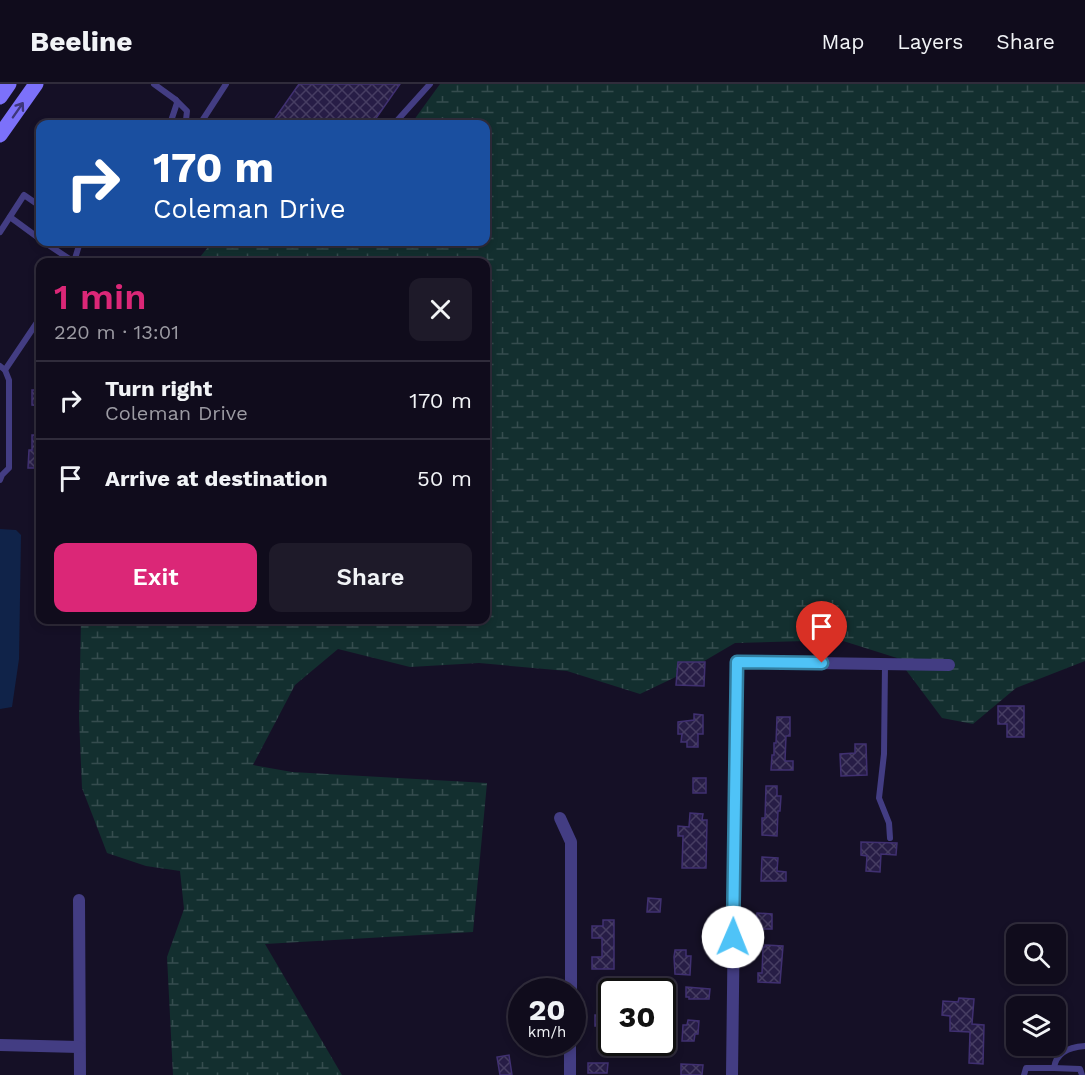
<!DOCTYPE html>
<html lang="en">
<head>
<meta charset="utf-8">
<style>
  body { margin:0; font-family:"Work Sans",sans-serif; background:#1e1a29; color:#f1f3f6; height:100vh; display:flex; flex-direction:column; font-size:22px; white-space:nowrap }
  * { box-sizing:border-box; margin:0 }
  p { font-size:20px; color:#9c9ba3 }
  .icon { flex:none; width:33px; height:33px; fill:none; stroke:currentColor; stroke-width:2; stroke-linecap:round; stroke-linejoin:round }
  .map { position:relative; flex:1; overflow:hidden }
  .panel { position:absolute; left:36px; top:174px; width:454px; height:366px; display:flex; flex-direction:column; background:#100c1c; border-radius:12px; box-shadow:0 3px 9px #0003,0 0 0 2px #302c3b }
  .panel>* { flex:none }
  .top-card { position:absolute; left:36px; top:36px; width:454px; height:126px; border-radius:12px; box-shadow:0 3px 9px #0003,0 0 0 2px #302c3b; background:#1a4fa0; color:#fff; overflow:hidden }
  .buttons { position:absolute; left:1006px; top:840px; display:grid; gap:12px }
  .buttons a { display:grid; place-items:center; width:60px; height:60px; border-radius:12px; background:#100c1c; box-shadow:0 3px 9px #0003,0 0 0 2px #302c3b; font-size:30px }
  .speed { position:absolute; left:508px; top:894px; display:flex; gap:12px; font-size:30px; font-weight:700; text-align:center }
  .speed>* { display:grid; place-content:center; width:78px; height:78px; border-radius:50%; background:#100c1c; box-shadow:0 3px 9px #0003,0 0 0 2px #302c3b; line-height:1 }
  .speed small { font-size:15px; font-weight:400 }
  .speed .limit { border:3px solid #111; border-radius:9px; background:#fff; color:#111 }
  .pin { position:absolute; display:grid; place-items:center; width:51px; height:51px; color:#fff; margin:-62px -26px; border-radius:50% 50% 50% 0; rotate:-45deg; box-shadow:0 0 6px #0007 }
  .pin .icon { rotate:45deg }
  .me { position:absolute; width:66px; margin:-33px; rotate:1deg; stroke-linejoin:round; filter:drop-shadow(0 0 4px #0008) }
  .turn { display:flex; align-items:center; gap:21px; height:126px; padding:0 18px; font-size:27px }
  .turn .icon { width:78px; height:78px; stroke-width:2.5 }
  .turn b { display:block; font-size:42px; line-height:51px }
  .round { display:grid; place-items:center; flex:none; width:63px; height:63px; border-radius:12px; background:#1e1a29 }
  .headline { display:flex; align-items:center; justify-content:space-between; height:102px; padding:0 18px }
  h1 { font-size:36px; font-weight:600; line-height:45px; color:#db2777 }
  .action { display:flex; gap:12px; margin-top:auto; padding:12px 18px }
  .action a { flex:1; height:69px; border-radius:12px; background:#db2777; color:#fff; font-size:24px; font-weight:600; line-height:69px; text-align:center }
  .action a+a { background:#1e1a29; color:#f1f3f6 }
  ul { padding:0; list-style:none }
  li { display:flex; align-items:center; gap:18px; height:78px; padding:0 18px; border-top:2px solid #302c3b }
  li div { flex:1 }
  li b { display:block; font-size:22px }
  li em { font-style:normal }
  header { display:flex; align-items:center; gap:36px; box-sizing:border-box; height:84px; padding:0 30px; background:#100c1c; border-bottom:2px solid #302c3b }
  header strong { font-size:28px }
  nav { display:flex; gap:33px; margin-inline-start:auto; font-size:21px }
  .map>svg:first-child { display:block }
  .wetland { fill:url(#wetland-marsh) }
  .water { fill:#102349 }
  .building { fill:url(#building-cross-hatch); stroke:#403071; stroke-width:1.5 }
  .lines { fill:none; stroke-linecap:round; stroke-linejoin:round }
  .lane { stroke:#433d83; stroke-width:6 }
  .street { stroke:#433d83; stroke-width:12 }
  .secondary { stroke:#7c71fa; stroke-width:15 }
  .oneway { stroke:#3e377b }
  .route-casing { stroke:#337fa1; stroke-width:15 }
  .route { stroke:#4fc3f7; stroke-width:10 }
</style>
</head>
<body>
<header>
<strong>Beeline</strong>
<nav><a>Map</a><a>Layers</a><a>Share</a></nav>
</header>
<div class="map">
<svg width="1085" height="991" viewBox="0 0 1085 991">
  <defs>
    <pattern id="wetland-marsh" width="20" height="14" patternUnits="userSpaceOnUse" patternTransform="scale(1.5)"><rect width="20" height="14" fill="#132f2f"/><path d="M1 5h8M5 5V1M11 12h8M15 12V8" fill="none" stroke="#354c4e"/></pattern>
    <pattern id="building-cross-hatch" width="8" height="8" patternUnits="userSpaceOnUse" patternTransform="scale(1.5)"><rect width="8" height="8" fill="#271d46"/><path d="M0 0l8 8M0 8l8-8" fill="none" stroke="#463d62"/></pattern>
  </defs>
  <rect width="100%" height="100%" fill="#151026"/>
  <polygon class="wetland" points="440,0 1085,0 1085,577 1016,604 973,640 942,634 897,574 840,556 735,559 682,590 640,610 567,587 479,579 410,583 338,565 295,601 253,681 292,688 487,699 473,848 265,860 342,991 173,991 167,873 184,825 180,787 146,782 107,769 82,704 79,634 81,536 486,536 486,178 196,178 212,158 245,158 249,161 254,158 486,158 486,40 411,40"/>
  <polygon class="water" points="0,445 16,446 21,451 19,575 12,623 0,625"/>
  <g class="building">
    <polygon points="299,0 400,0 372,40 356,40 351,36 348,40 271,40"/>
    <polygon points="32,306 40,306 40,322 32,321"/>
    <polygon points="32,351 40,351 40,384 28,384 29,366 32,366"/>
    <polygon points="678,578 705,578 704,602 676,601"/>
    <polygon points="998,622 1024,622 1024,653 1007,653 1007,640 998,640"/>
    <polygon points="694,630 703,631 703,650 698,650 698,663 687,663 687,658 681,658 682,650 678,650 678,638 694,636"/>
    <polygon points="777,633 790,633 790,652 786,652 785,677 793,677 793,686 771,686 772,671 774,671 774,659 776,659"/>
    <polygon points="855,660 866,660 867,691 841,692 840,670 855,669"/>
    <rect x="693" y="694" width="13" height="15"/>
    <polygon points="766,702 777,702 777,712 781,712 780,727 778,727 777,752 762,751 762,734 765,734"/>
    <polygon points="690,729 703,730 702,736 707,736 706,784 682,784 683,752 678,752 678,742 689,743"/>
    <polygon points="861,758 897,759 896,771 881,770 880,788 866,787 867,772 861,771"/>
    <polygon points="762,773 778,774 777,787 786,788 786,797 761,797"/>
    <polygon points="648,814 661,815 660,828 647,828"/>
    <polygon points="757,829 772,830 772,845 759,845 759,841 756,841"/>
    <polygon points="603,836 614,836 614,885 592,885 592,873 602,873 602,854 592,854 592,842 603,842"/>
    <polygon points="765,861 783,862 780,899 758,898 758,889 762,889 763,863 765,863"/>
    <polygon points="675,866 686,866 686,872 691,872 690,891 675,890 674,873"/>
    <polygon points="686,903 710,905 709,915 689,915 689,913 686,913"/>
    <polygon points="959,914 974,915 972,940 984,941 983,980 969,979 970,948 950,947 950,932 942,931 943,917 958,918"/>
    <polygon points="595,931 612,932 612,942 595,942"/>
    <polygon points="688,936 699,937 698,950 695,950 694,957 682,957 683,941 687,941"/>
    <polygon points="509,971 512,991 500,991 497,973"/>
    <polygon points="588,979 608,979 607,989 588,989"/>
    <polygon points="681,980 703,981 702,991 681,991"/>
  </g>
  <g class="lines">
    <g class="lane">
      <polyline points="154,0 176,16 177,19 170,40"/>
      <polyline points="176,16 187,27 186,36 181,40"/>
      <polyline points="200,40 226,0"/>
      <polyline points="394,40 430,0"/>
      <polyline points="10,133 40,155"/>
      <polyline points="0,148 24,111 40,122"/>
      <polyline points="44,158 74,178"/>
      <polyline points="74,178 80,158"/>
      <polyline points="0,282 5,286 9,296 9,384 2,391 0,396"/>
      <polyline points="5,286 40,234"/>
      <polyline points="885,580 884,670 879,714 889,739 890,754"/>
      <polyline points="1054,984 1080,985 1082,991"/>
      <path d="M1024 991 1026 984H1054C1056 968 1071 963 1085 962"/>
    </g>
    <g class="street">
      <polyline points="560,734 571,758 571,908"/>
      <polyline points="79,816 80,991"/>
      <polyline points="0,961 79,963"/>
      <polyline points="570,991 570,958"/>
      <polyline points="732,991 737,578 949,581"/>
    </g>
    <g class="secondary">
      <polyline points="0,13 9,0"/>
      <polyline points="0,51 36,0"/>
    </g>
  </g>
  <defs><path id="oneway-shaft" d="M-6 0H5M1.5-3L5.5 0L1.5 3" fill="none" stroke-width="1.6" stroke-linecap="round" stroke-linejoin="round" transform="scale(1.5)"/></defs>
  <use class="oneway" href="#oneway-shaft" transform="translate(18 26) rotate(-55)"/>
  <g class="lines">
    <defs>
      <polyline id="route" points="733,853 737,578 822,579"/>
    </defs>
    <use href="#route" class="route-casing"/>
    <use href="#route" class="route"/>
  </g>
</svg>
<div class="buttons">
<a><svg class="icon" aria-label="search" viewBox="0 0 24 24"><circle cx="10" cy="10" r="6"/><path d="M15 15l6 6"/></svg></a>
<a><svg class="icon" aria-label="layers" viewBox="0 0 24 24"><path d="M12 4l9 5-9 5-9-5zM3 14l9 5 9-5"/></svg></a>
</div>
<div class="speed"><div>20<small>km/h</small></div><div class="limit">30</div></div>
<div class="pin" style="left:822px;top:579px;background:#d93025"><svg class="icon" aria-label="arrive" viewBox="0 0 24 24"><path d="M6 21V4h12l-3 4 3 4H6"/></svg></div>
<svg class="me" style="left:733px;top:853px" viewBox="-20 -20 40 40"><circle r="19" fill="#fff"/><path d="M0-13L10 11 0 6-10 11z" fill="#4fc3f7"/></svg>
<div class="top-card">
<div class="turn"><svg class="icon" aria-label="right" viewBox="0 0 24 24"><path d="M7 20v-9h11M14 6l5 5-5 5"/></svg><div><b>170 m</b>Coleman Drive</div></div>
</div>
<section class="panel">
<div class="headline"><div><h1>1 min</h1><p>220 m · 13:01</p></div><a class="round"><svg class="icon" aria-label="close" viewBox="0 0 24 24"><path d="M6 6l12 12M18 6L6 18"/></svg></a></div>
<ul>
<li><svg class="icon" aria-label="right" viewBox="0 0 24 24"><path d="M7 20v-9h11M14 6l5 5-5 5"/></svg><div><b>Turn right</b><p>Coleman Drive</p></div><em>170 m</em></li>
<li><svg class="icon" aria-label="arrive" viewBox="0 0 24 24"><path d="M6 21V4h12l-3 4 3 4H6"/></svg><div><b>Arrive at destination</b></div><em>50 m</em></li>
</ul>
<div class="action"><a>Exit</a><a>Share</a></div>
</section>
</div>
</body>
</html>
